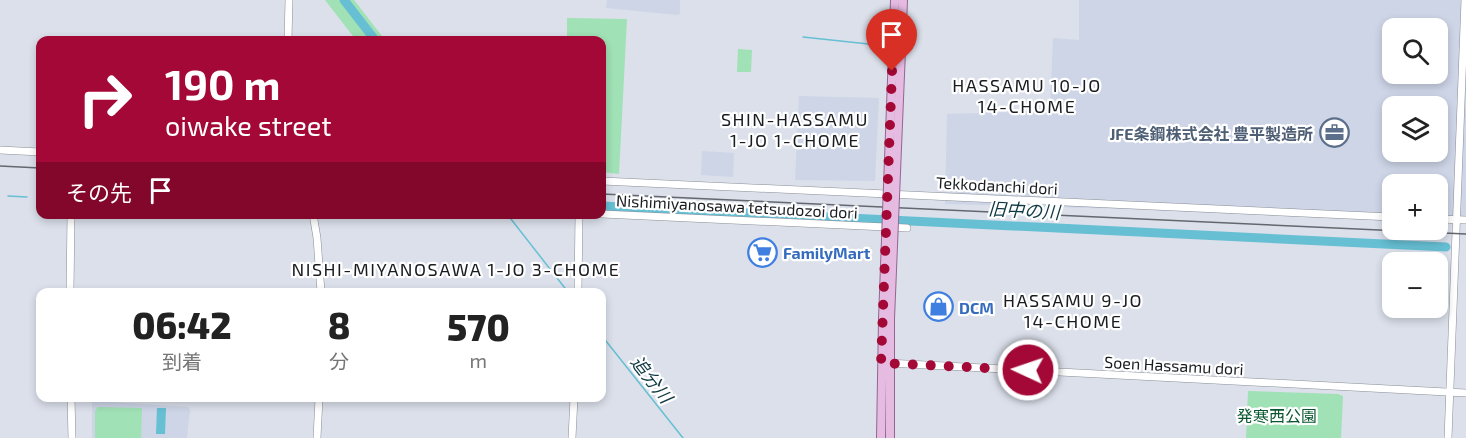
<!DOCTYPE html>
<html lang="ja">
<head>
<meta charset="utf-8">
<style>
  body { margin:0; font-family:"Exo 2","Noto Sans JP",sans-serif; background:#f2f2f2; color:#222; height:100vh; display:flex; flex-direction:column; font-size:22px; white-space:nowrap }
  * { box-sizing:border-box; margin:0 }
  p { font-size:20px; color:#767676 }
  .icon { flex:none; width:33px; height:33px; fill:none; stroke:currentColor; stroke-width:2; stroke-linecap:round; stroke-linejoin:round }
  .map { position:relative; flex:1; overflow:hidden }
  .sheet { position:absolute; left:36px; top:288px; width:570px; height:114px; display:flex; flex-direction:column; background:#fff; border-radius:12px; box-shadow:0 3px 9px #0003 }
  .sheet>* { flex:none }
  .top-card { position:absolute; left:36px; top:36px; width:570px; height:183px; border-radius:12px; box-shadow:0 3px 9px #0003; background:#a40836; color:#fff; overflow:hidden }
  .tools { position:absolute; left:1382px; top:18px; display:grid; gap:12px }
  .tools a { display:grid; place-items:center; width:66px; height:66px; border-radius:12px; background:#fff; box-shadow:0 3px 9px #0003; font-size:30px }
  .pin { position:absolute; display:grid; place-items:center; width:51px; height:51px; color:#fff; margin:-62px -26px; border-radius:50% 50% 50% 0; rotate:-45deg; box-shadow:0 0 6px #0007 }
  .pin .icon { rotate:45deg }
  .me { position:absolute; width:66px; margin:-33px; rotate:273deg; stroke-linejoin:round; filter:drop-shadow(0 0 4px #0008) }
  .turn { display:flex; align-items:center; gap:21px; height:126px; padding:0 30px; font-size:27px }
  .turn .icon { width:78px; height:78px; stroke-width:2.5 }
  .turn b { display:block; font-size:42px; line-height:51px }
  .then { display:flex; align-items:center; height:57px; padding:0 30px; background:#0003; gap:12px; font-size:22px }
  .eta { display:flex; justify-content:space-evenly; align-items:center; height:102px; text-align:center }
  .eta b { font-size:36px; font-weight:800; line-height:42px }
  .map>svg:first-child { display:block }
  .built { fill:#cdd5e7; fill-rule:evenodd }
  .green { fill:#a0e1b5 }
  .water { fill:#66bfd3 }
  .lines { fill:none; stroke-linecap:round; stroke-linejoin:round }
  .stream { stroke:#66bfd3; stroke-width:1.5 }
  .river { stroke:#66bfd3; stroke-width:9 }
  .minor-casing { stroke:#898e97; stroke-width:8 }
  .major-casing { stroke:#946590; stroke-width:10 }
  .minor { stroke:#fff; stroke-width:7 }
  .major { stroke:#e6bbe1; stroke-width:8 }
  .rail { stroke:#64676d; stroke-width:1.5 }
  .major-bridge-casing { stroke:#946590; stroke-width:10; stroke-linecap:butt }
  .major-bridge { stroke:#e6bbe1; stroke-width:8 }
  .route { stroke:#a40836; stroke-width:10; stroke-dasharray:0 18 }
  .labels { text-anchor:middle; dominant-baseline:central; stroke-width:4.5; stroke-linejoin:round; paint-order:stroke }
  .service-label { font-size:16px; font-weight:bold; fill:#4e5e75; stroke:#fff; text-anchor:end }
  .street-label { font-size:16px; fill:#1a1c20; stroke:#fff }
  .shop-label { font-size:16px; font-weight:bold; fill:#366cbe; stroke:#fff; text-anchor:start }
  .park-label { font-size:16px; fill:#08562f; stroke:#fff }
  .neighbourhood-label { font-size:18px; letter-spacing:1.5px; fill:#1a1c20; stroke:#fff }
  .water-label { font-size:18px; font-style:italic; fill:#103a43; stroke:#fff }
</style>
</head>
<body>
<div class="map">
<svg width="1466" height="438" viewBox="0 0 1466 438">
  <rect width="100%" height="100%" fill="#dbe0eb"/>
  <g class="built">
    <polygon points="607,0 680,0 680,13 678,15 606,8"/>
    <path d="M1079 0H1466V224L1437 222V184H1392V221L1125 209 945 204 947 114 1050 111 1053 38 1079 40ZM1392 28H1437V74H1392ZM1392 106H1437V152H1392Z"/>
    <polygon points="799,96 879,98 875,181 795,180"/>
    <polygon points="702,151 734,153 733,177 701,175"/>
    <polygon points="92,401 188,407 190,410 187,438 92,438"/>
  </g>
  <g class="green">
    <polygon points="325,0 354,0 385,40 356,40"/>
    <polygon points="567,18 627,19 619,174 602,172 602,40 567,40"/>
    <polygon points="738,49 752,50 751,72 737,72"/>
    <polygon points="1248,391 1338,394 1343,396 1341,438 1246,438"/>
    <polygon points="98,407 142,408 141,438 95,438 95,411"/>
  </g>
  <polygon class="water" points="157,408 166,408 165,434 156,434"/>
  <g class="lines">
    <g class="stream">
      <polyline points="803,37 878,45"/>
      <polyline points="8,196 27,197"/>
      <polyline points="37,197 40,198"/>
      <polyline points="507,214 568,292"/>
      <polyline points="602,336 683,438"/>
    </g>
    <g class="river">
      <polyline points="344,0 375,40"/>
      <polyline points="602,206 1446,247"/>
    </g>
    <defs>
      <g id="minor">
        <polyline points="288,40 289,0"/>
        <polyline points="0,150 40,152"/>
        <polyline points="602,181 1392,217"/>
        <polyline points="313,214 317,238 321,292"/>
        <polyline points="602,214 907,228"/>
        <polyline points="1437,219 1466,220"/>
        <polyline points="70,292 71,214"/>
        <polyline points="578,292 579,214"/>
        <polyline points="887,363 1466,393"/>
        <polyline points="71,398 72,438"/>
        <polyline points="317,438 319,398"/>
        <polyline points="572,438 574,398"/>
        <polyline points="1448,438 1465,0"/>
      </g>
      <g id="major">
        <polyline points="894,26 895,0"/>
        <polyline points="902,26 903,0"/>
        <polyline points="881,438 883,319"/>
        <polyline points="890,438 890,319"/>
      </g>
    </defs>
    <use href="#minor" class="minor-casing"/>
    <use href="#major" class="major-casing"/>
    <use href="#minor" class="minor"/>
    <use href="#major" class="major"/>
    <g class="rail">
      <polyline points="0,166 40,168"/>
      <polyline points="602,194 1466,234"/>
    </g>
    <defs>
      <g id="major-bridge">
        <polyline points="883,319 894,26"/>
        <polyline points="890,319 902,26"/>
      </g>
    </defs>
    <use href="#major-bridge" class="major-bridge-casing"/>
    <use href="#major-bridge" class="major-bridge"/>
  </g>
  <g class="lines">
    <polyline class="route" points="892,71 881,363 1028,370"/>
  </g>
  <defs>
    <symbol id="office-ring" viewBox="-11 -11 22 22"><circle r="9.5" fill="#fff" stroke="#5c6f8a" stroke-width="1.5"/><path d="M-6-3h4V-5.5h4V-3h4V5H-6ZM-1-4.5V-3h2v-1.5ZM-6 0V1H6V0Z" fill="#5c6f8a"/></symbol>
    <symbol id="supermarket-ring" viewBox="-11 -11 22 22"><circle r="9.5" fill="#fff" stroke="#3f7fe0" stroke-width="1.5"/><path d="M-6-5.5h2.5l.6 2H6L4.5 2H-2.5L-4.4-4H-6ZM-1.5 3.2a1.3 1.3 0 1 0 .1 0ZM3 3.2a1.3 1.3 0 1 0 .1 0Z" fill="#3f7fe0"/></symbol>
    <symbol id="shop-ring" viewBox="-11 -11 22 22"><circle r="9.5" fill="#fff" stroke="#3f7fe0" stroke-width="1.5"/><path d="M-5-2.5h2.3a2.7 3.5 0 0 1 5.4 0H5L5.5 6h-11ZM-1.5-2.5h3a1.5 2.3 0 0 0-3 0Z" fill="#3f7fe0"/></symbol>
  </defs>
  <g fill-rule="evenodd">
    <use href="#office-ring" x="1318" y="116" width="33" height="33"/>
    <use href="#supermarket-ring" x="746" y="236" width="33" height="33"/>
    <use href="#shop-ring" x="922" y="290" width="33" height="33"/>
  </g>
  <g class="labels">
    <g class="service-label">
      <text x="1313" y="133">JFE条鋼株式会社 豊平製造所</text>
    </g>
    <g class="street-label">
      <text transform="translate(997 185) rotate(3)">Tekkodanchi dori</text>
      <text transform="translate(737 206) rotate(3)">Nishimiyanosawa tetsudozoi dori</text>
      <text transform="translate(1174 365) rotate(3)">Soen Hassamu dori</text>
    </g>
    <g class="shop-label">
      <text x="783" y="252">FamilyMart</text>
      <text x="959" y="307">DCM</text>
    </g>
    <g class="park-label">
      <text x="1277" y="415">発寒西公園</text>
    </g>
    <g class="neighbourhood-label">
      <text x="1027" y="85">HASSAMU 10-JO<tspan x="1027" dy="21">14-CHOME</tspan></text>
      <text x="795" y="119">SHIN-HASSAMU<tspan x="795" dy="21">1-JO 1-CHOME</tspan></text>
      <text x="456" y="269">NISHI-MIYANOSAWA 1-JO 3-CHOME</text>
      <text x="1073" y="300">HASSAMU 9-JO<tspan x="1073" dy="21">14-CHOME</tspan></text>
    </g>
    <g class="water-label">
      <text transform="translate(1024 210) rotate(3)">旧中の川</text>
      <text transform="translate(652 379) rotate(52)">追分川</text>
    </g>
  </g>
</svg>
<div class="tools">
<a><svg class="icon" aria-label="search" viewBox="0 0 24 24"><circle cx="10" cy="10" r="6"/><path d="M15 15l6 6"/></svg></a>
<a><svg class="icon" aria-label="layers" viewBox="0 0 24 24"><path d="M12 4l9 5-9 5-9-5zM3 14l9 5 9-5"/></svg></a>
<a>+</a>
<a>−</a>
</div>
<div class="pin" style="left:892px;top:71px;background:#d93025"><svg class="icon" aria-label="arrive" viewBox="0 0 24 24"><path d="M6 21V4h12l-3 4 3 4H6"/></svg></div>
<svg class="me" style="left:1028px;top:370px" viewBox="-20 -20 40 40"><circle r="17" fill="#a40836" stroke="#fff" stroke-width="3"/><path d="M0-11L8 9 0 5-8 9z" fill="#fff"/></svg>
<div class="top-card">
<div class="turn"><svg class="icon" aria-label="right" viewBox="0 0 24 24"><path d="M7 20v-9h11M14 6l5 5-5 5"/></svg><div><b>190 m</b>oiwake street</div></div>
<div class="then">その先<svg class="icon" aria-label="arrive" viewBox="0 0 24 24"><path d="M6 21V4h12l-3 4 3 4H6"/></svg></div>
</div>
<section class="sheet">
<div class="eta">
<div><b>06:42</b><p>到着</p></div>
<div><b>8</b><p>分</p></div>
<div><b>570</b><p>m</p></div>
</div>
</section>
</div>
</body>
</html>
